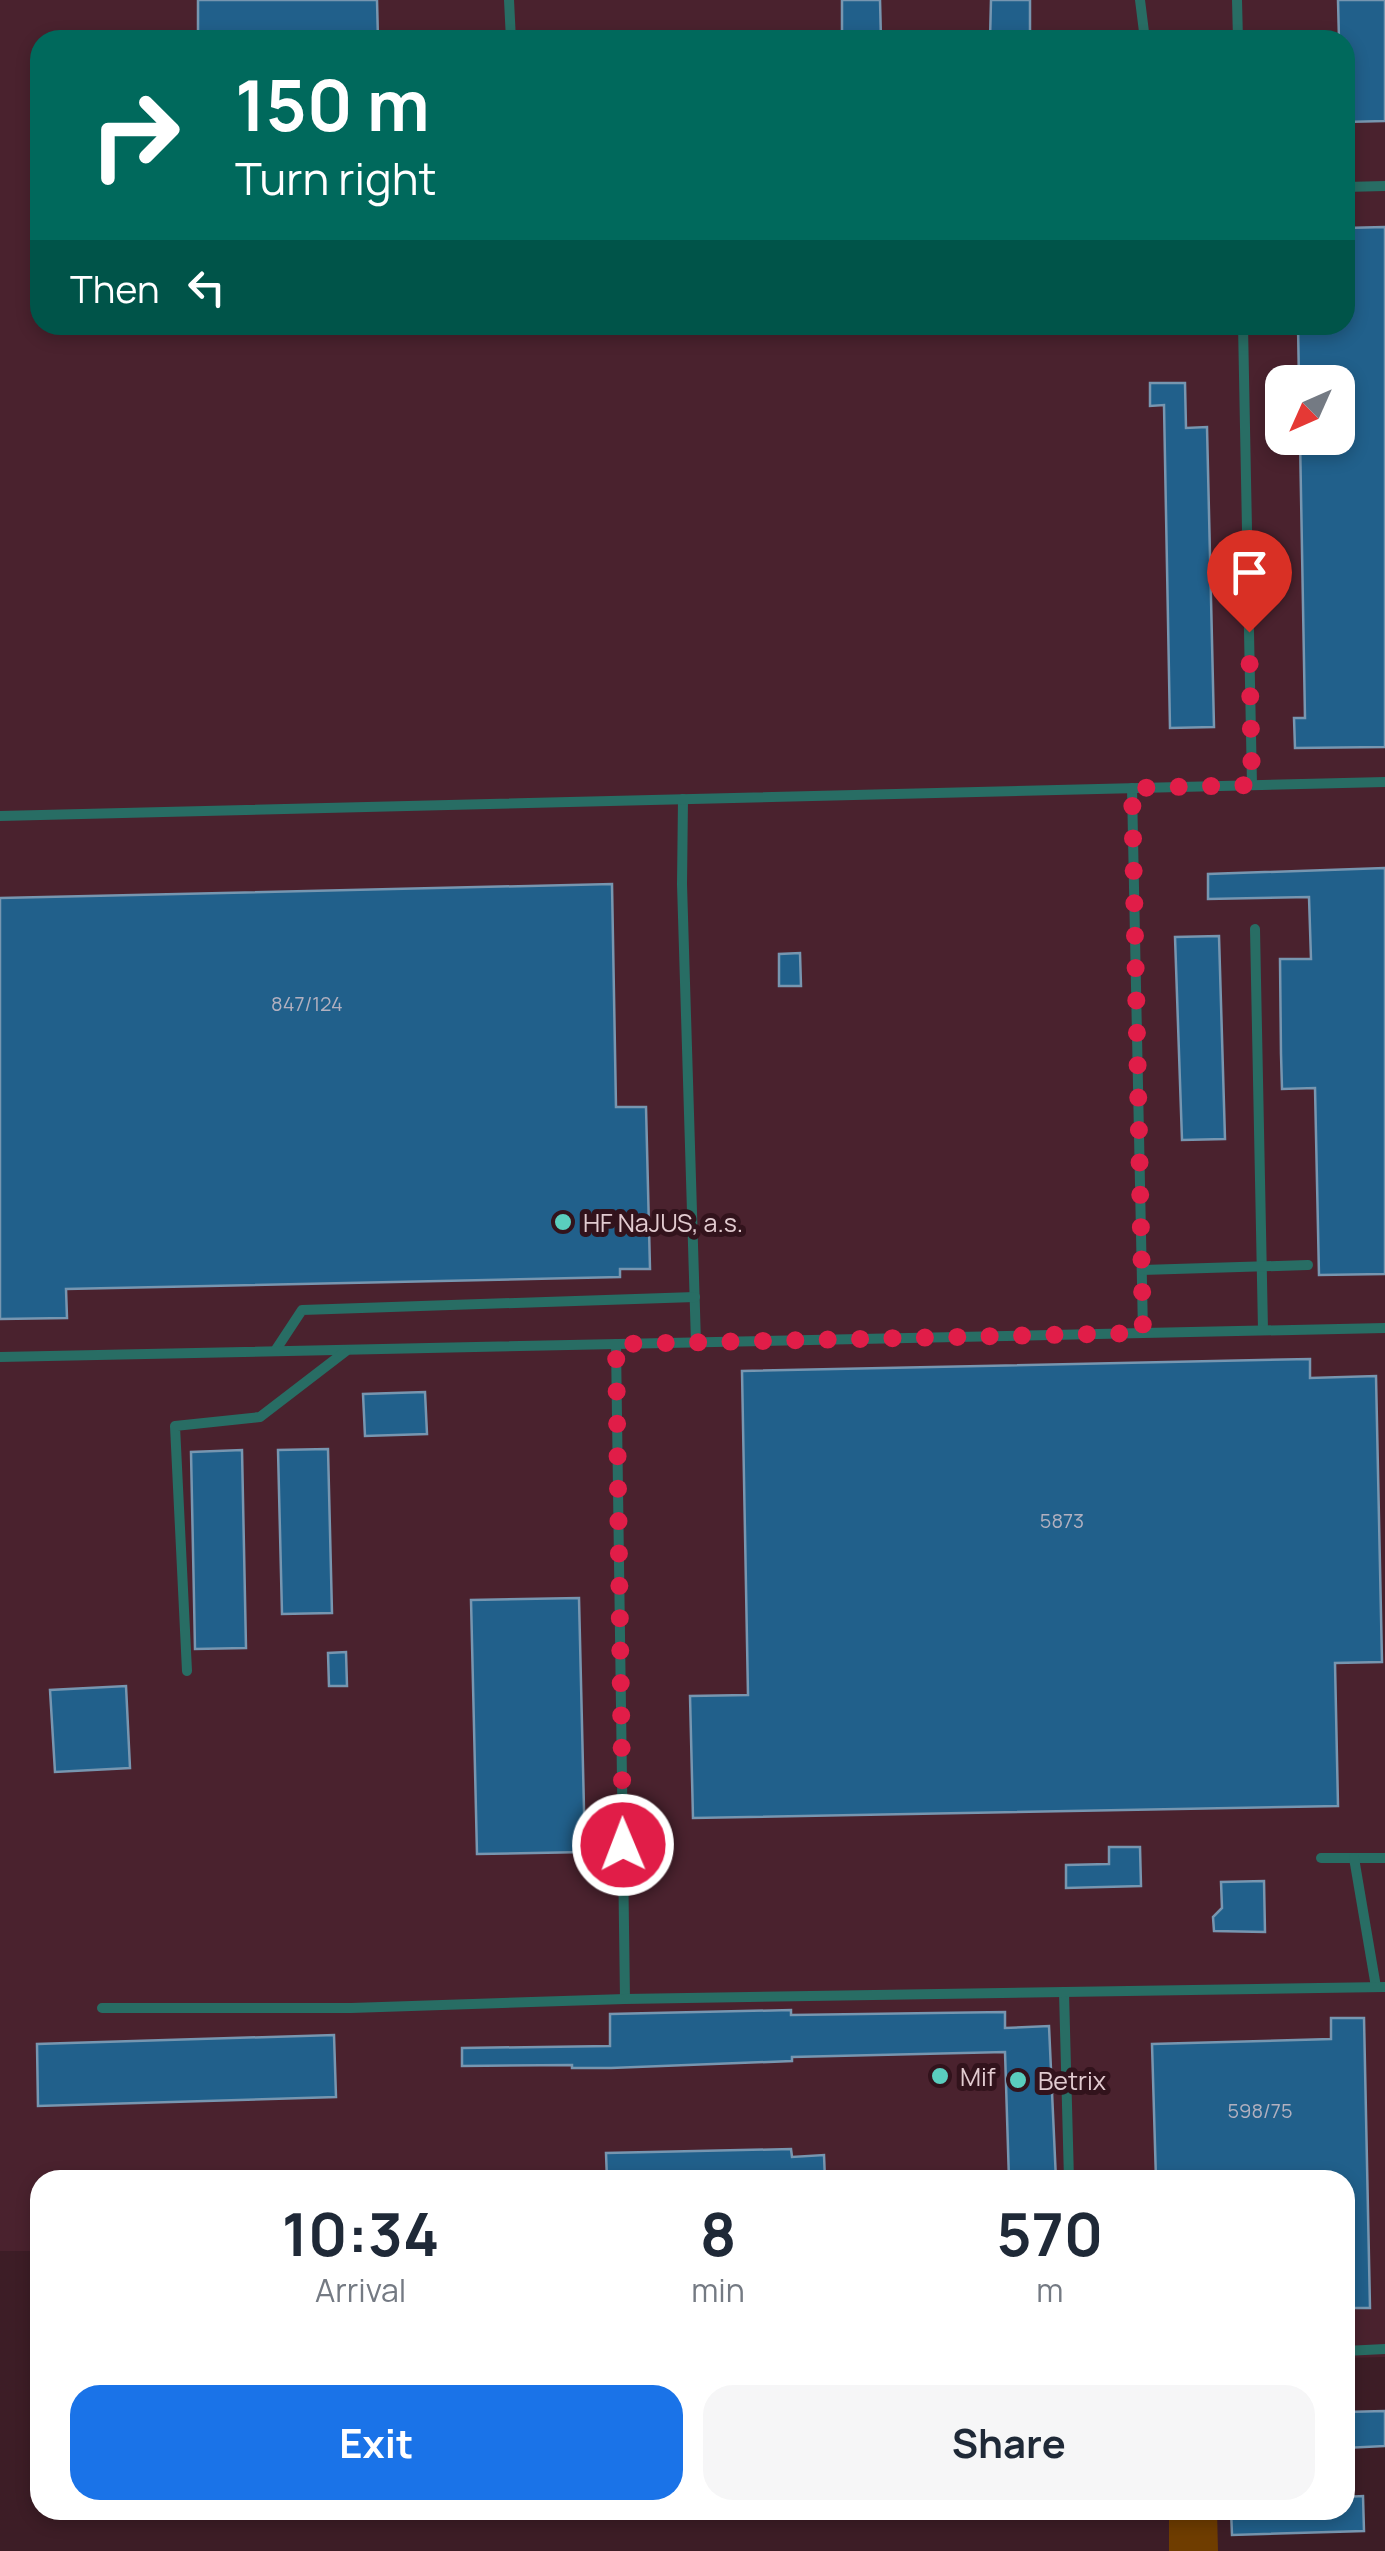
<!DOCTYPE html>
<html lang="en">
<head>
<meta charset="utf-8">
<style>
  body { margin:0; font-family:Manrope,sans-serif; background:#f6f6f7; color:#1f2937; height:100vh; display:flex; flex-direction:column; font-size:38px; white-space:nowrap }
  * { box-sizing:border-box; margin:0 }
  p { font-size:32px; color:#747a83 }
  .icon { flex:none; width:55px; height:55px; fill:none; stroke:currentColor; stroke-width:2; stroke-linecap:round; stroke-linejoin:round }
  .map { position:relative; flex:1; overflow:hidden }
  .panel { position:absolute; left:30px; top:2170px; width:1325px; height:350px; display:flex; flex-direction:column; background:#fff; border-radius:30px; box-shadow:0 5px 15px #0003 }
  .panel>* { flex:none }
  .banner { position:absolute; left:30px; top:30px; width:1325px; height:305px; border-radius:30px; box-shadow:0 5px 15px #0003; background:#00695c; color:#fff; overflow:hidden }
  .needle { width:65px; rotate:225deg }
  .tools { position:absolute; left:1265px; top:365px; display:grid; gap:20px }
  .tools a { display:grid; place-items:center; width:90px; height:90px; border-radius:20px; background:#fff; box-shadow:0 5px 15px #0003; font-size:50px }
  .pin { position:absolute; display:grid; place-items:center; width:85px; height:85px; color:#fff; margin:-102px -42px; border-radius:50% 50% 50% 0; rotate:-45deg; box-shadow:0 0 10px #0007 }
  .pin .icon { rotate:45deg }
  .me { position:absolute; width:110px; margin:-55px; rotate:359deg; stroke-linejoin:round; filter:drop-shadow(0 0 8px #0008) }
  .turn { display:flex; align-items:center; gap:35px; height:210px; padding:0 40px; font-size:45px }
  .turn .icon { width:130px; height:130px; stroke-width:2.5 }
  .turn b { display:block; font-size:70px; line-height:85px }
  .then { display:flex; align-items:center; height:95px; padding:0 40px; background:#0003; gap:20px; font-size:38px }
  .eta { display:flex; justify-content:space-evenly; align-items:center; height:170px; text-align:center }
  .eta b { font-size:60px; font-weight:700; line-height:70px }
  .action { display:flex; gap:20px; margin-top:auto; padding:20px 40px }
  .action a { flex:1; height:115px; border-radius:30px; background:#1a73e8; color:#fff; font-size:40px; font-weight:700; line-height:115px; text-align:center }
  .action a+a { background:#f6f6f7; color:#1f2937 }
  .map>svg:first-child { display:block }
  .built { fill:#4a222e; fill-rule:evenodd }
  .green { fill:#6f3d00 }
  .building { fill:#21608b; stroke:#7796b0; stroke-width:2.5 }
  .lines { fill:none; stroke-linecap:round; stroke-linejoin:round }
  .service { stroke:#286d64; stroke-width:10 }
  .route { stroke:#e11d48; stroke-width:18; stroke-dasharray:0 32.4 }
  .poi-dot { fill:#5acebe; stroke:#32131c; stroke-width:4 }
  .labels { text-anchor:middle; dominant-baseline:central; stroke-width:10; stroke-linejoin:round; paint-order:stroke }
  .number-label { font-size:20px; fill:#b2b0bf }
  .poi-label { font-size:25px; fill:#e2cbd0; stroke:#32131c; text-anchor:start }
</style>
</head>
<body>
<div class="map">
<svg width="1385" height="2551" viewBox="0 0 1385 2551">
  <rect width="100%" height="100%" fill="#3d1d26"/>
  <path class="built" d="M0 0H1385V2357L1345 2358V2180H40V2251H0ZM40 40H1345V325H40ZM1282 382H1338V438H1282Z"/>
  <polygon class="green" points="1169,2510 1217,2510 1218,2551 1169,2551"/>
  <g class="building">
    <polygon points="198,0 377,0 378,40 198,40"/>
    <polygon points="842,0 880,0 881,40 842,40"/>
    <polygon points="991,0 1030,0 1030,40 990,40"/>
    <polygon points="1338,0 1385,0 1385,121 1345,122 1345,40 1339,40"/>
    <polygon points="1385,227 1385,747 1295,748 1294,718 1305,718 1300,438 1338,438 1338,382 1299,382 1298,325 1345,325 1345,228"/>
    <polygon points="1150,383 1185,383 1186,428 1207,427 1214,727 1170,728 1164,405 1150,406"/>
    <polygon points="1385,868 1385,1274 1319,1275 1315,1088 1282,1089 1281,1054 1280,959 1311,959 1309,897 1208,899 1208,874"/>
    <polygon points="612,884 616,1107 646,1107 650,1269 620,1269 620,1277 66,1289 67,1318 0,1319 0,898"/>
    <polygon points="1219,936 1225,1139 1182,1140 1175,937"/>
    <polygon points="800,953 801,986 779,986 779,954"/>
    <polygon points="1310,1359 1310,1378 1376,1376 1382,1662 1335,1663 1338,1806 693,1818 690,1696 748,1695 742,1371"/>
    <polygon points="425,1392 427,1434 365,1436 363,1394"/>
    <polygon points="328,1449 332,1613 282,1614 278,1450"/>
    <polygon points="242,1450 246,1648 195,1649 191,1452"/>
    <polygon points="579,1598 585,1852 477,1854 471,1600"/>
    <polygon points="346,1652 347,1686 329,1686 328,1653"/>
    <polygon points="126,1686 130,1768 55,1772 50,1690"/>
    <polygon points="1109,1847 1140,1847 1141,1886 1066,1888 1066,1865 1109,1864"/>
    <polygon points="1264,1881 1265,1932 1214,1931 1213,1917 1222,1908 1221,1882"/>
    <polygon points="791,2010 791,2015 1005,2012 1005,2028 1049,2026 1056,2180 1009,2180 1005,2052 792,2057 792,2061 611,2068 572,2068 572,2065 462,2066 462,2048 610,2046 610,2014"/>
    <polygon points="1331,2018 1364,2018 1370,2308 1345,2308 1345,2180 1156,2180 1152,2044 1331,2039"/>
    <polygon points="334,2035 336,2097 38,2106 37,2044"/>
    <polygon points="791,2149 792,2157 824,2155 825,2180 607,2180 606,2153"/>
    <polygon points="1385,2411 1385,2446 1345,2448 1345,2412"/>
    <polygon points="1363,2496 1364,2531 1232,2535 1231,2510 1345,2510 1345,2497"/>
  </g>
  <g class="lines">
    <g class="service">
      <polyline points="509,0 511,40"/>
      <polyline points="1140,0 1145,40"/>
      <polyline points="1237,0 1238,40"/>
      <polyline points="1345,187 1385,186"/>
      <polyline points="1243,325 1252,785"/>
      <polyline points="1132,788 1143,1333"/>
      <polyline points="683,799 682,884 696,1343"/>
      <polyline points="0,816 1385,782"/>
      <polyline points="1255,929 1263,1330"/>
      <polyline points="1142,1270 1308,1265"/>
      <polyline points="616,1344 625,1999"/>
      <polyline points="275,1351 302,1310 695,1297"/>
      <polyline points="0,1357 1385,1328"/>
      <polyline points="187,1671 175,1426 260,1417 346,1351"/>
      <polyline points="1321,1858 1385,1858"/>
      <polyline points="1354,1858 1376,1987"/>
      <polyline points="1064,1992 1069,2180"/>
      <polyline points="102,2008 351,2008 625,1999 1385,1987"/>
      <polyline points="1345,2351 1385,2349"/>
    </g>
  </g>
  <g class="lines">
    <polyline class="route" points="623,1845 616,1344 1143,1333 1132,788 1252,785 1249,632"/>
  </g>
  <g class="poi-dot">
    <circle cx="563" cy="1222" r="10"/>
    <circle cx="940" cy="2076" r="10"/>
    <circle cx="1018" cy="2080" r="10"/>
  </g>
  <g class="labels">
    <g class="number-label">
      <text x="307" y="1003">847/124</text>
      <text x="1062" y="1520">5873</text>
      <text x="1260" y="2110">598/75</text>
    </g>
    <g class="poi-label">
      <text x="583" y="1222">HF NaJUS, a.s.</text>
      <text x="960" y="2076">Mif</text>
      <text x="1038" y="2080">Betrix</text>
    </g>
  </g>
</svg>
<div class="tools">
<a><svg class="needle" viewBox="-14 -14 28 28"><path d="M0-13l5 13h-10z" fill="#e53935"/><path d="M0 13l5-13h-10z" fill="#747a83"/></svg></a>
</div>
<div class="pin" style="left:1249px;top:632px;background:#d93025"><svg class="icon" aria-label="arrive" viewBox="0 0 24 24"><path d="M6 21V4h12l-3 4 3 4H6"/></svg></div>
<svg class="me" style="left:623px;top:1845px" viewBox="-20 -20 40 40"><circle r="17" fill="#e11d48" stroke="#fff" stroke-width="3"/><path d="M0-11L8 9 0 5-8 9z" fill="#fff"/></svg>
<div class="banner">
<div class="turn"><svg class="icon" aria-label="right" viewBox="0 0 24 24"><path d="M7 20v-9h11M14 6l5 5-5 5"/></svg><div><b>150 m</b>Turn right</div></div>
<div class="then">Then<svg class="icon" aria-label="left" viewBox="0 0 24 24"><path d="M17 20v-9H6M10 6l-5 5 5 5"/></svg></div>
</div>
<section class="panel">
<div class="eta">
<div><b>10:34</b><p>Arrival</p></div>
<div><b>8</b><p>min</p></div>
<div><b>570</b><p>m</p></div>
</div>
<div class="action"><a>Exit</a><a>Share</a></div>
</section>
</div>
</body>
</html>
